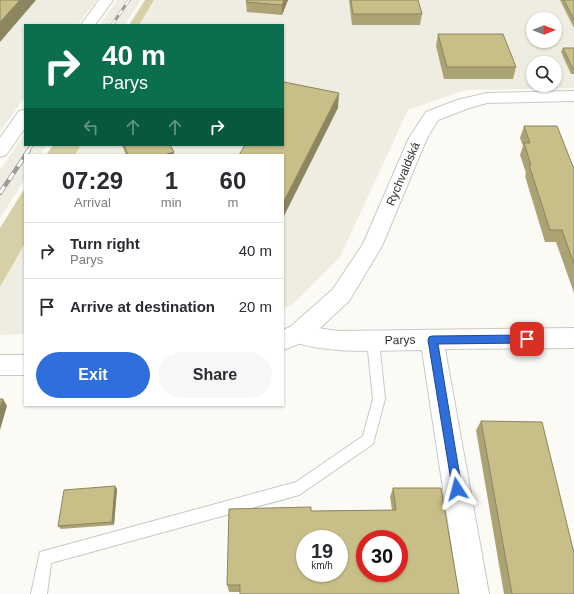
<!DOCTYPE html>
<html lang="en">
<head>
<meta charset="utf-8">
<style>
  body { margin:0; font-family:Arial,sans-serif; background:#f7f7f7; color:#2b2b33; height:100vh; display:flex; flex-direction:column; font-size:15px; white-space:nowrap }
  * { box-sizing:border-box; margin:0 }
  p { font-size:13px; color:#7c7c81 }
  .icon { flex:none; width:22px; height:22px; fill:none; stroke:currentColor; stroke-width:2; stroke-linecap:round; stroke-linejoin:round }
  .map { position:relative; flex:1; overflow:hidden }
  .side { position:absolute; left:24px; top:154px; width:260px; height:252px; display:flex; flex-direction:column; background:#fff; border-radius:0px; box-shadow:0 1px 3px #0004 }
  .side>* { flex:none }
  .banner { position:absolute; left:24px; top:24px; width:260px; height:122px; border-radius:0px; box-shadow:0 1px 3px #0004; background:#0b6e4f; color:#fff; overflow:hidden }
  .needle { width:26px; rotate:90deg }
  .buttons { position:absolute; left:526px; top:12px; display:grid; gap:8px }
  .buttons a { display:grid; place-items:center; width:36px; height:36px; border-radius:50%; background:#fff; box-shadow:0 1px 3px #0004; font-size:20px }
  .speed { position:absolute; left:296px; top:530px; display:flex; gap:8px; font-size:20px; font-weight:700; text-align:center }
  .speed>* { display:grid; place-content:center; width:52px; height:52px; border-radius:50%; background:#fff; box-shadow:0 1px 3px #0004; line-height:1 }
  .speed small { font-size:10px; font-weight:400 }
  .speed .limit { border:6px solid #d22; background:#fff; color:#111 }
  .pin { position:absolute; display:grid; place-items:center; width:34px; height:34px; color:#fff; margin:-17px; border-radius:8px; box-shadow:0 2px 6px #0006 }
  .me { position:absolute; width:44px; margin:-22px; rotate:351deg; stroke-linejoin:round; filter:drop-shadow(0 0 3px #0008) }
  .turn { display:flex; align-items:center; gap:14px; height:84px; padding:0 12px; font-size:18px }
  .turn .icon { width:52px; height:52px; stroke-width:2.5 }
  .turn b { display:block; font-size:28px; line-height:34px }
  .lanes { display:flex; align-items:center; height:38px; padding:0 12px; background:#0003; justify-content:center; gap:20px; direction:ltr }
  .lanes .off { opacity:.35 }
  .eta { display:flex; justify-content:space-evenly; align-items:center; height:68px; text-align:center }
  .eta b { font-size:24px; font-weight:700; line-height:28px }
  .button { display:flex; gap:8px; margin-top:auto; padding:8px 12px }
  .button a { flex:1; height:46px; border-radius:24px; background:#2e6fdc; color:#fff; font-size:16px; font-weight:700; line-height:46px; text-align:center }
  .button a+a { background:#f7f7f7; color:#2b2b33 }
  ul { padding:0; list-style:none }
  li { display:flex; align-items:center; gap:12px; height:56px; padding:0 12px; border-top:1px solid #e1e1e2 }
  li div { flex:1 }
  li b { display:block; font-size:15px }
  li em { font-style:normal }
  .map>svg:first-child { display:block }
  .built { fill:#efede1; fill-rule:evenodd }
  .green { fill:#d6cfa7 }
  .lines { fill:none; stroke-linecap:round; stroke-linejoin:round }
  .lane-casing { stroke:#cac9c4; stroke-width:2 }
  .street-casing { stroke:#cac9c4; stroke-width:2 }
  .secondary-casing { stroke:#cac9c4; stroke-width:2 }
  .lane { fill:#fff; fill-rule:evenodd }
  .street { fill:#fff; fill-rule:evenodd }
  .secondary { fill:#fff; fill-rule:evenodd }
  .rail-far1-casing { stroke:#9c9c98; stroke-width:3 }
  .rail-casing { stroke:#9c9c98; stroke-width:4.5 }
  .rail-far1 { stroke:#fff; stroke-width:2; stroke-dasharray:6; stroke-linecap:butt }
  .rail { stroke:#fff; stroke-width:3; stroke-dasharray:8; stroke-linecap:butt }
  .wall { fill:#aca375 }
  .shaded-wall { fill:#8c855f }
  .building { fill:#c8be88; stroke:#8c855f; fill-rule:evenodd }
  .route { fill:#2e6fdc; stroke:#1e488f }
  .labels { text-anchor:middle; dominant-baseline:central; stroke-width:3; stroke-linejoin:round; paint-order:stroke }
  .street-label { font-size:12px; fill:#2e2e2c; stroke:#fff }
</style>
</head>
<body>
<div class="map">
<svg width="574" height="594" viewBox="0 0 574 594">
  <rect width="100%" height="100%" fill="#fbfaf5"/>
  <g class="built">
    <polygon points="0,0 96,0 78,25 25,25 25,97 0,131"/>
    <polygon points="117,0 141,0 125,25 100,25"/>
    <path d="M154 0H574V88L465 90 408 110 340 257 294 303 283 309V155H75L81 145H283V25H139ZM533 19H555V41H533ZM533 63H555V85H533Z"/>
    <polygon points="25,133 25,145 47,145 40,155 25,155 25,179 0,218 0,170"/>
    <polygon points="25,243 25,334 0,335 0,287"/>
  </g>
  <g class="green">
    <polygon points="145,0 154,0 139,25 129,25"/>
    <polygon points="53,145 81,145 75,155 46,155"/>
    <polygon points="25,188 25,243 0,287 0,228"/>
  </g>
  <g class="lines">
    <defs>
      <polygon id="lane" points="373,336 377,338 379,341 385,399 373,444 299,495 51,563 47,594 31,594 40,552 296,482 363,436 373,399 367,341 369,338"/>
      <g id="street">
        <polygon points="99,0 113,0 95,25 81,25"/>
        <polygon points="25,110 25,128 6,155 0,157 0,138 19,111"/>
        <path d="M298 325 337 331 574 328V348L445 349 489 594H459L422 350C378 350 332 355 290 341L286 334 290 327Z"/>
      </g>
      <g id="secondary">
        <polygon points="574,91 574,101 487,103 469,108 438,120 427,138 382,246 349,301 306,341 283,350 283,330 290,327 333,289 363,244 409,138 426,112 457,100 487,93"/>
        <rect x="0" y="355" width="25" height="20"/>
      </g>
    </defs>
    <use href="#lane" class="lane-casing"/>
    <use href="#street" class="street-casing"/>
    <use href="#secondary" class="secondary-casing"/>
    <use href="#lane" class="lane"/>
    <use href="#street" class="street"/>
    <use href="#secondary" class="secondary"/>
    <defs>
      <g id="rail-far1">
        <polyline points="112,25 129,0"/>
        <polyline points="28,151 32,145"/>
      </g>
      <g id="rail">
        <polyline points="25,155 29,150"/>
        <polyline points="0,193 25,156"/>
      </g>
    </defs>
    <use href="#rail-far1" class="rail-far1-casing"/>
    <use href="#rail" class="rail-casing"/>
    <use href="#rail-far1" class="rail-far1"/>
    <use href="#rail" class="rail"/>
  </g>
  <g class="wall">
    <polygon points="288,0 282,15 247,12 246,2"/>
    <polygon points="349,0 418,0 422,14 420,25 352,25"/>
    <polygon points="560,0 574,0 574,28"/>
    <polygon points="438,34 516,67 513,79 444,79 436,46"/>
    <polygon points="563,48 574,48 574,74 571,74 561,52"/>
    <polygon points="524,126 574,169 574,293 556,242 545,242 525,176 526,173 520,155 523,146 520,138"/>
    <polygon points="122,145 170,145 174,152 174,155 126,155"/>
    <polygon points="481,421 574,594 504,594 476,430"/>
    <polygon points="393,488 441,488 240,592 229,592 227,585 311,511 392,510 390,497"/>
    <polygon points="117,489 114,525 61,529 58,526"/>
  </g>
  <g class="shaded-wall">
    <polygon points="20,0 36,0 0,42 0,22"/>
    <polygon points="284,0 288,0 282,15 282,5"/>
    <polygon points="339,93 338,108 283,218 283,203"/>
    <polygon points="174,152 174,155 164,155"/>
    <polygon points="3,399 7,406 0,430 0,408"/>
    <polygon points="115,486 117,489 114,525 112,522"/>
  </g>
  <g class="building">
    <polygon points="0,0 20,0 0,22"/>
    <polygon points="247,0 284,0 282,5 246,2"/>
    <polygon points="351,0 418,0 422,14 353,14"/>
    <polygon points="564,0 574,0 574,20"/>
    <polygon points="438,34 503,34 516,67 447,67"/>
    <polygon points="563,48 574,48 574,69 573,69"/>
    <polygon points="284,82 339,93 283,203 283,155 239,155 245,145 283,145 283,84"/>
    <polygon points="524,126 557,126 574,169 574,264 562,230 550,230 529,165 531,165 524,143 530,143"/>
    <polygon points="124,145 170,145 174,152 164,155 128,155"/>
    <polygon points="0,399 3,399 0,408"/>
    <polygon points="481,421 542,422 574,553 574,594 512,594"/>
    <polygon points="115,486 112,522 58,526 64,490"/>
    <path d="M393 488H441L459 594H240V585H227L229 509 311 507V511L396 510ZM305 539H339V573H305ZM365 539H399V573H365Z"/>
  </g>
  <polygon class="route" points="527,335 530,336 532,339 530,341 527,343 438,344 462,489 461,493 457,495 453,493 428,340 429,337 432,336"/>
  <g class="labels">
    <g class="street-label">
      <text transform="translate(403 174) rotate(-67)">Rychvaldská</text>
      <text transform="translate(400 340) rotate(-1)">Parys</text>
    </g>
  </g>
</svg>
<div class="buttons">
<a><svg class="needle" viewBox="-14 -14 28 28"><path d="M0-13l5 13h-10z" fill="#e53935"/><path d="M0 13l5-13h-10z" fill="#7c7c81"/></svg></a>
<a><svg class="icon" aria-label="search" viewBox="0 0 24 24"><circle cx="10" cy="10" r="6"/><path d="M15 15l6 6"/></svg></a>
</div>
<div class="speed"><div>19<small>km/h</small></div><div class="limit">30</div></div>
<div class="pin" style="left:527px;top:339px;background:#d93025"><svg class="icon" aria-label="arrive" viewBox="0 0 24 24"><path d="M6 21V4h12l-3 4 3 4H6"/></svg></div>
<svg class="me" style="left:457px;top:489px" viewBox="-20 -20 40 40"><path d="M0-17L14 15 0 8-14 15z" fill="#2e6fdc" stroke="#fff" stroke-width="4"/></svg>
<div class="banner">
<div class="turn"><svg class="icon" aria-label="right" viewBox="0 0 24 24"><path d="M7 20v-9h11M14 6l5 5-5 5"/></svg><div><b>40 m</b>Parys</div></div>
<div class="lanes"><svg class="icon off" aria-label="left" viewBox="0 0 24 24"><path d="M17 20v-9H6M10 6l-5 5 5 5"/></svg><svg class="icon off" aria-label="ahead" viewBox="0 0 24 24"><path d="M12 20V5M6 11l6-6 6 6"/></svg><svg class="icon off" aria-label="ahead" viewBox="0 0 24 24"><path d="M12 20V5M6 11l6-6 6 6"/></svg><svg class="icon" aria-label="right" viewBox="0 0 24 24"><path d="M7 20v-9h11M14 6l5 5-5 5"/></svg></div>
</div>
<section class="side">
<div class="eta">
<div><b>07:29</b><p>Arrival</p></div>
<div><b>1</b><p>min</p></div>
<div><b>60</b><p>m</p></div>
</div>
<ul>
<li><svg class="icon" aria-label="right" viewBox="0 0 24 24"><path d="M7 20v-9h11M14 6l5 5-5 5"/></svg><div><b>Turn right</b><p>Parys</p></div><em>40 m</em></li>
<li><svg class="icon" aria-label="arrive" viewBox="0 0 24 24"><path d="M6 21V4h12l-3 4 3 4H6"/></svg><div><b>Arrive at destination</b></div><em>20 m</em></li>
</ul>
<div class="button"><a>Exit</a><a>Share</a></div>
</section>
</div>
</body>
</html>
